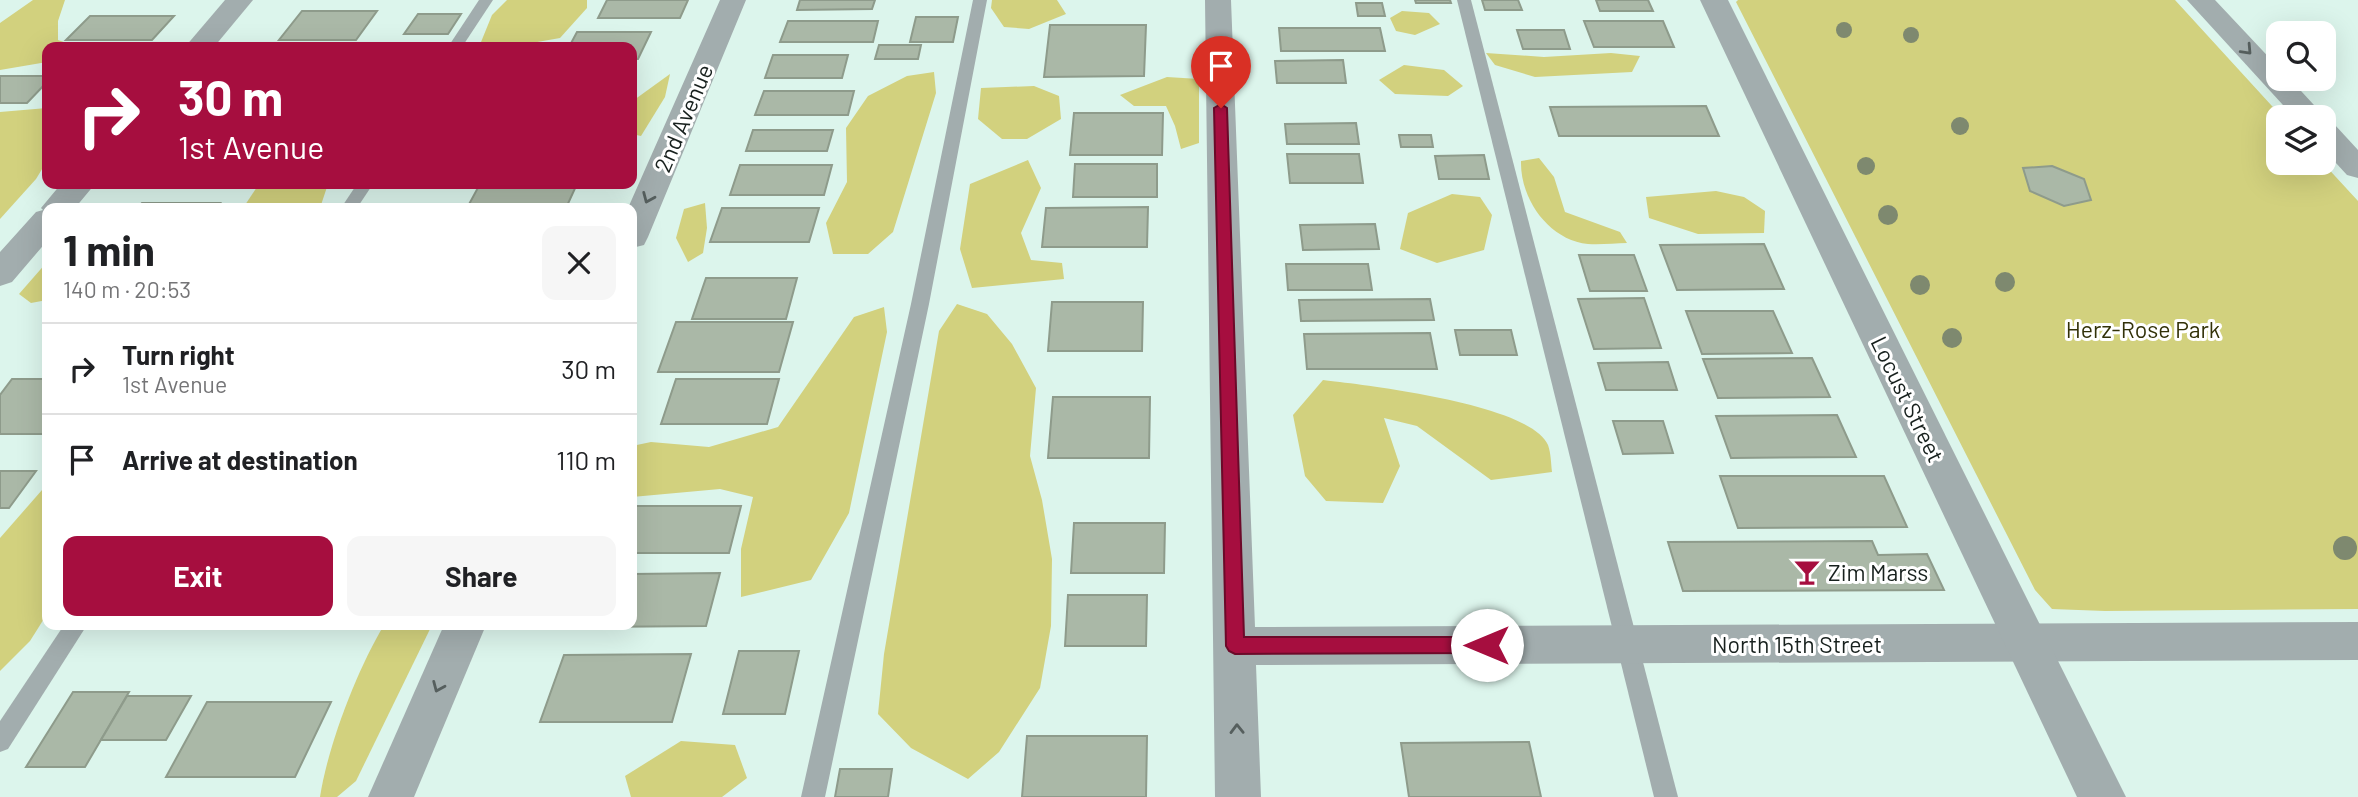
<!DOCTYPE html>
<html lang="en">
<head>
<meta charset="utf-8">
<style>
  body { margin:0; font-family:Barlow,sans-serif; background:#f6f6f6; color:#202124; height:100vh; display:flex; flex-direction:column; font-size:26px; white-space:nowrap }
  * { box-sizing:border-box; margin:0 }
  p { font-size:23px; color:#757577 }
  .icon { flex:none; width:38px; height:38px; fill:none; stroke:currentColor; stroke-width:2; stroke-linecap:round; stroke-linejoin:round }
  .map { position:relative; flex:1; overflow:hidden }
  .panel { position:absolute; left:42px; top:203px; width:595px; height:427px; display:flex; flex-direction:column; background:#fff; border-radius:14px; box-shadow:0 7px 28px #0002 }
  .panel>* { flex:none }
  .hud { position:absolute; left:42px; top:42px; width:595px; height:147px; border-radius:14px; box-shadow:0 7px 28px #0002; background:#a60e3f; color:#fff; overflow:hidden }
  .tools { position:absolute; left:2266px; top:21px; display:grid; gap:14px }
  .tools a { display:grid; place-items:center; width:70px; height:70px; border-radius:14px; background:#fff; box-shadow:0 7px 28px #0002; font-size:35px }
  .pin { position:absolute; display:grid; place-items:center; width:60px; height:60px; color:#fff; margin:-72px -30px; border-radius:50% 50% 50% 0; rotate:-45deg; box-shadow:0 0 7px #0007 }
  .pin .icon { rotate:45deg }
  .me { position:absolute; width:77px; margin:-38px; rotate:270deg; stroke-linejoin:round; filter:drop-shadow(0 0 5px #0008) }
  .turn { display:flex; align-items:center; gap:24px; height:147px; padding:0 21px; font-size:32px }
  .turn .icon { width:91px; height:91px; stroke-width:2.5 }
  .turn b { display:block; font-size:49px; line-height:60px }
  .round { display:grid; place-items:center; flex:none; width:74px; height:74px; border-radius:14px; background:#f6f6f6 }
  .headline { display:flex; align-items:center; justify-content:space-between; height:119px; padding:0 21px }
  h1 { font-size:42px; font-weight:700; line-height:52px }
  .primary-button { display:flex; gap:14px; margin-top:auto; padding:14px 21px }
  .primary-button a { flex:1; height:80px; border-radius:14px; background:#a60e3f; color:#fff; font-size:28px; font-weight:700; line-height:80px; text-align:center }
  .primary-button a+a { background:#f6f6f6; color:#202124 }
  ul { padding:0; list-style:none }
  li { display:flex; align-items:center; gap:21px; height:91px; padding:0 21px; border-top:2px solid #e0e0e0 }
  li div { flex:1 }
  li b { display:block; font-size:26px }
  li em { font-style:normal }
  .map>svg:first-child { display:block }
  .green { fill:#d2d17e }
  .building { fill:#aab8a7; stroke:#8e9b8b; stroke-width:2 }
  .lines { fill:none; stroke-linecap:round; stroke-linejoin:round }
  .service { fill:#a2adae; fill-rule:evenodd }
  .minor { fill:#a2adae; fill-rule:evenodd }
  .tertiary { fill:#a2adae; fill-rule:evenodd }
  .tree { fill:#7e896f }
  .oneway { stroke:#565f5e }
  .route { fill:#a60e3f; stroke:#6c0929; stroke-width:2 }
  .labels { text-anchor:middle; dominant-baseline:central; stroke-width:6; stroke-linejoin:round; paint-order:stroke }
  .street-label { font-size:23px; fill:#17201d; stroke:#fff }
  .park-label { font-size:23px; fill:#323108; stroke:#fff }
  .poi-label { font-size:23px; fill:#17201d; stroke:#fff; text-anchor:start }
</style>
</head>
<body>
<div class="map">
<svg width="2358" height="797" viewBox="0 0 2358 797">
  <rect width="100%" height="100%" fill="#dcf5ec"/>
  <g class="green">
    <polygon points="33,0 65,0 58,21 58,40 78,47 47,47 47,62 0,70 0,23"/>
    <polygon points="507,0 587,0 587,8 560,38 509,47 481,42 492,15"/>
    <polygon points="992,0 1057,0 1066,14 1029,29 1004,27 991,8"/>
    <polygon points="1738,0 2175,0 2282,117 2278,117 2278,163 2323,163 2358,201 2358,609 2105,611 2052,609 2035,590 1736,2"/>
    <polygon points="1402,11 1429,13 1440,24 1415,35 1396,31 1390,18"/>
    <polygon points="1486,53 1544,57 1611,53 1640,56 1632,72 1535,77 1495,65"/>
    <polygon points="1404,65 1444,70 1463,86 1448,96 1395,94 1379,80"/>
    <polygon points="934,72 936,93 893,232 868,254 833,254 826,223 847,182 846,128 868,96 907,76"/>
    <polygon points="670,74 665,97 641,136 632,134 634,100"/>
    <polygon points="1167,77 1199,79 1199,143 1181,149 1175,126 1166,106 1134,106 1120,95"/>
    <polygon points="1034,86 1059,96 1061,119 1027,139 1002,139 978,119 981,88"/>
    <polygon points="47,108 47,161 36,179 0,219 0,112"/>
    <path d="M1539 158 1554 177 1565 212 1620 232 1627 243C1615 243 1601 245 1588 244 1549 240 1520 199 1521 161Z"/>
    <polygon points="1028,160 1041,188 1021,233 1031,260 1062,263 1064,279 972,288 960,249 970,184"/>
    <polygon points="259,184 328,184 320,208 243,208"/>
    <polygon points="1716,191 1744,197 1765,211 1764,233 1698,234 1649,218 1646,197"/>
    <polygon points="1452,194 1480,197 1492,215 1484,250 1437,263 1400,249 1408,213"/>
    <polygon points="705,203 707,228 703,253 688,262 676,238 684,209"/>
    <polygon points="47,262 47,300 31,303 19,294"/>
    <polygon points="957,304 987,314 1012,344 1036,388 1030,456 1042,500 1052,559 1051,626 1040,688 999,752 968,779 911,748 878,714 884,654 939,331"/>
    <polygon points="884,307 887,332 849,513 811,580 741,597 741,549 753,497 720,489 632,497 632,446 651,442 709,447 778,427 854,317"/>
    <path d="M1323 380C1366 385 1531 404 1548 445 1551 453 1551 464 1552 472L1491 480 1417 426 1384 418 1400 466 1383 503 1326 501 1305 476 1293 415Z"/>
    <polygon points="47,489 47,614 30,641 0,671 0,538 42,490"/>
    <path d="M384 625H432L356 781 337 797H320C328 745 357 670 384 625Z"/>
    <polygon points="681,741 735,745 747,778 722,797 631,797 625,776"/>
  </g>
  <g class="building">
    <polygon points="607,0 688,0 680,18 598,18"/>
    <polygon points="800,0 875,0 872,9 797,10"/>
    <polygon points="1415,0 1450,0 1451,3 1416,3"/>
    <polygon points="1482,0 1518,0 1522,10 1485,10"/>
    <polygon points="1596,0 1648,0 1653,11 1600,11"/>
    <polygon points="1356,3 1382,3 1385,16 1358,16"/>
    <polygon points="302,11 377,11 356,40 279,40"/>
    <polygon points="418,14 461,14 448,34 404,34"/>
    <polygon points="90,16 174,16 152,40 66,40"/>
    <polygon points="916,17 958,17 953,42 910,42"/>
    <polygon points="788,21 878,21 873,42 780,42"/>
    <polygon points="1584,21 1663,21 1674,47 1594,47"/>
    <polygon points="1050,25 1146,25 1144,76 1044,77"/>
    <polygon points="1279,28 1380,28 1385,51 1281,51"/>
    <polygon points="1517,30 1564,30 1570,49 1523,49"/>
    <polygon points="577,32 651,32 638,59 632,59 632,47 569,47"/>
    <polygon points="879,45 921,45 918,59 875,59"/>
    <polygon points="773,55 848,55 842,78 765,78"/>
    <polygon points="1343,60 1346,83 1277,83 1275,61"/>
    <polygon points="0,76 47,76 47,82 27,103 0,103"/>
    <polygon points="764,91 854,91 848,115 755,115"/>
    <polygon points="1706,106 1719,136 1559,136 1550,107"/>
    <polygon points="1074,113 1163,113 1162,155 1070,155"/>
    <polygon points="1356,123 1359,144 1287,144 1285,124"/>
    <polygon points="753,130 833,130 827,151 746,151"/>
    <polygon points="1399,135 1431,135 1433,147 1401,147"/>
    <polygon points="1287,154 1359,154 1363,183 1290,183"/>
    <polygon points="1484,155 1489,179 1439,179 1435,156"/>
    <polygon points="1075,164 1157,164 1157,197 1073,197"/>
    <polygon points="740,165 832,165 824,195 730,195"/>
    <polygon points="2052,166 2084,179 2091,200 2064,206 2030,191 2023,168"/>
    <polygon points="480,184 577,184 566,208 467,208"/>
    <polygon points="142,203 220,203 216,208 137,208"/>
    <polygon points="1148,207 1147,247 1042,247 1046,208"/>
    <polygon points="722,208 819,208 809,242 710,242"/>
    <polygon points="1375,224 1379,249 1303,250 1300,225"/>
    <polygon points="1764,244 1784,289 1677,290 1660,245"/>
    <polygon points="1579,255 1634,255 1647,291 1590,291"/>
    <polygon points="1286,264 1368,264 1372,290 1288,290"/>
    <polygon points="706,278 797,278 786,319 692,319"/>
    <polygon points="1644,298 1661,348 1594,349 1578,299"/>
    <polygon points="1430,299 1434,320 1301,321 1299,300"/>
    <polygon points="1052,302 1143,302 1142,351 1048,351"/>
    <polygon points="1686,311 1773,311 1792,353 1702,354"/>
    <polygon points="676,322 793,322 779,372 658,372"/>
    <polygon points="1455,330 1511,330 1517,355 1460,355"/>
    <polygon points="1430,333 1437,369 1307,369 1304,334"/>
    <polygon points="1812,358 1830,397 1718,398 1703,359"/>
    <polygon points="1668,362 1677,390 1606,390 1598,363"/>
    <polygon points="12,379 47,379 47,434 0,434 0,395"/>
    <polygon points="676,379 779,379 767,424 661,424"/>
    <polygon points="1053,397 1150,397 1149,458 1048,458"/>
    <polygon points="1837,415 1856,457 1731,458 1716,416"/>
    <polygon points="1613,421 1663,421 1673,453 1623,454"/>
    <polygon points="0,471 36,471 9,508 0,508"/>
    <polygon points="1720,476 1884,476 1907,527 1738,528"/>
    <polygon points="632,506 741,506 729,553 632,553"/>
    <polygon points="1074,523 1165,523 1164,573 1071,573"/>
    <polygon points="1872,541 1878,555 1927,554 1944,590 1683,591 1668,542"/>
    <polygon points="720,573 706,626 588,627 588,625 632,625 632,574"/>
    <polygon points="1068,595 1147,595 1146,646 1065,646"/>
    <polygon points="739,651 799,651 785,714 723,714"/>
    <polygon points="691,654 672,722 540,722 564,655"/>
    <polygon points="73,692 129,692 85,767 26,767"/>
    <polygon points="127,696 191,696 166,740 101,740"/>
    <polygon points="207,702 331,702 295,777 166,777"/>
    <polygon points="1027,736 1147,736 1146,797 1022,797"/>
    <polygon points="1529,742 1541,797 1409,797 1401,743"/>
    <polygon points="840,769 892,769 888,797 835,797"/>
  </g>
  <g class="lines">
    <g class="service">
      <polygon points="479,0 493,0 462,47 448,47"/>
      <polygon points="973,0 987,0 929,304 825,797 801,797 911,304"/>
      <polygon points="1457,0 1471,0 1678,797 1654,797"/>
      <polygon points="357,184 373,184 357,208 341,208"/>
      <polygon points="64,625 87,625 8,749 0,752 0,721"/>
    </g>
    <g class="minor">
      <polygon points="225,0 253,0 214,47 185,47"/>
      <polygon points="720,0 746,0 648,237 644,245 632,248 632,208 628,208"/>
      <polygon points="1205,0 1231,0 1255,627 2358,622 2358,660 1256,665 1261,797 1215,797"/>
      <polygon points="2187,0 2215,0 2278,67 2278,79 2290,79 2325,117 2324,118 2294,117"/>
      <polygon points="2324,123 2335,125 2358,150 2358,178 2347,175 2324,150"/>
      <polygon points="61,184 95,184 75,208 47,208 47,241 12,282 0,286 0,252 36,212 43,210 41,208"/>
      <polygon points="444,625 486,625 414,797 368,797"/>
    </g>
    <polygon class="tertiary" points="1700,0 1728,0 2126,797 2077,797"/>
  </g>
  <g class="tree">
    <circle cx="1844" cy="30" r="8"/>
    <circle cx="1911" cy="35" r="8"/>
    <circle cx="1960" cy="126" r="9"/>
    <circle cx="1866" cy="166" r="9"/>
    <circle cx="1888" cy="215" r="10"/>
    <circle cx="2005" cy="282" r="10"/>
    <circle cx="1920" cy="285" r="10"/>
    <circle cx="1952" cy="338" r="10"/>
    <circle cx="2345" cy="548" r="12"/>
  </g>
  <defs><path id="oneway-chevron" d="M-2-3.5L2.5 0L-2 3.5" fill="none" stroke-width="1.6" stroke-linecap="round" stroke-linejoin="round" transform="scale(1.75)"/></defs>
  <g class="oneway">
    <use href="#oneway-chevron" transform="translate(2247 50) rotate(47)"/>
    <use href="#oneway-chevron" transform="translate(648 198) rotate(113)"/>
    <use href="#oneway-chevron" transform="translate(438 687) rotate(113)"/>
    <use href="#oneway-chevron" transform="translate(1237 729) rotate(-91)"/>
  </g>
  <polygon class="route" points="1221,104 1227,108 1244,637 1487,637 1494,639 1496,645 1494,651 1487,653 1235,654 1229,651 1226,646 1214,108"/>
  <defs>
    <symbol id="bar-bare" viewBox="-9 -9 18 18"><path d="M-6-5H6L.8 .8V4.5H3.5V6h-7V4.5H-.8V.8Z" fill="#a60e3f" stroke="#fff" stroke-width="2.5" paint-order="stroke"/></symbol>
  </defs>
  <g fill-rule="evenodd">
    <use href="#bar-bare" x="1788" y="553" width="38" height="38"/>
  </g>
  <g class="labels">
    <g class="street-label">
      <text transform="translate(683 118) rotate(-67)">2nd Avenue</text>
      <text transform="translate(1908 399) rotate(64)">Locust Street</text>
      <text x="1797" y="644">North 15th Street</text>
    </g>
    <g class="park-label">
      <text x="2143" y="329">Herz-Rose Park</text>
    </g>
    <g class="poi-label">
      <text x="1828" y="572">Zim Marss</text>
    </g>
  </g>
</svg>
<div class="tools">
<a><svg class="icon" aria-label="search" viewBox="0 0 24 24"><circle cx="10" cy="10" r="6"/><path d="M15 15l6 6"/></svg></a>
<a><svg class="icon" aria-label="layers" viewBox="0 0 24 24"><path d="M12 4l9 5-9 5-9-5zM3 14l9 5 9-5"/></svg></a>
</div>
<div class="pin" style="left:1221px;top:108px;background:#d93025"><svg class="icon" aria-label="arrive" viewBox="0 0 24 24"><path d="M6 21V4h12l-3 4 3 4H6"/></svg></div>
<svg class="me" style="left:1487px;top:645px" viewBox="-20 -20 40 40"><circle r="19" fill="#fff"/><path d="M0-13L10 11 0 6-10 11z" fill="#a60e3f"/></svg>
<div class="hud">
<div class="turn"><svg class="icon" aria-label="right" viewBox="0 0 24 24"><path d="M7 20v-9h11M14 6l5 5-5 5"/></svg><div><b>30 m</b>1st Avenue</div></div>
</div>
<section class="panel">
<div class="headline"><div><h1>1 min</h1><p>140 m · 20:53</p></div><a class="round"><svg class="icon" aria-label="close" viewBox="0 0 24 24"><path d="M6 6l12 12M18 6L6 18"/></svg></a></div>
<ul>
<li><svg class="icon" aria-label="right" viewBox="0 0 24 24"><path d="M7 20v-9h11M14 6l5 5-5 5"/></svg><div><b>Turn right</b><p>1st Avenue</p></div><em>30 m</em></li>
<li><svg class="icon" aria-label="arrive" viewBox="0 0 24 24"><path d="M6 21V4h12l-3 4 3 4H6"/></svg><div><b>Arrive at destination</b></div><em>110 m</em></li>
</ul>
<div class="primary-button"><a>Exit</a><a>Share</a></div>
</section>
</div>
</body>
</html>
